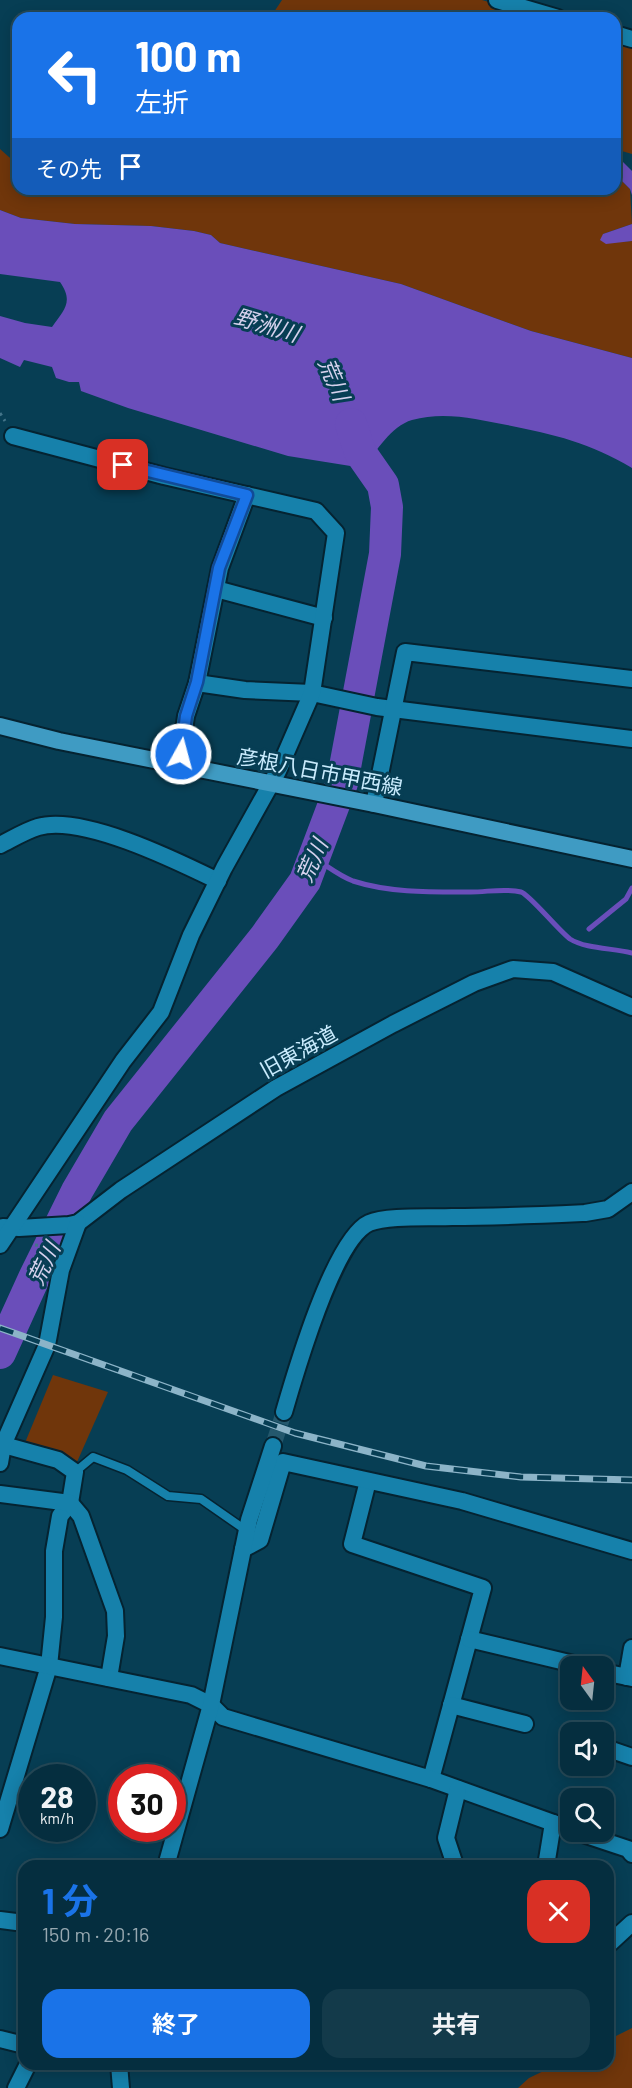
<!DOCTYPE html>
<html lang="ja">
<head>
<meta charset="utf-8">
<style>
  body { margin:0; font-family:Barlow,"Noto Sans JP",sans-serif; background:#133a4a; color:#f1f3f6; height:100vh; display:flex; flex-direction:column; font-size:22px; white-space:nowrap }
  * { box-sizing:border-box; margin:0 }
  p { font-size:20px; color:#97a8b0 }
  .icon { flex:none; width:33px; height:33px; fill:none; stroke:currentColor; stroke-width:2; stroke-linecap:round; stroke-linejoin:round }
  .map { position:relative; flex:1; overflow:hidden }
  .drawer { position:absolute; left:18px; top:1860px; width:596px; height:210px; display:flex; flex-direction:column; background:#052e3f; border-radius:18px; box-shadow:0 3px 15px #0003,0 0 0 2px #264a59 }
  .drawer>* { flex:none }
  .banner { position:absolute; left:12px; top:12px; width:609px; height:183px; border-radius:18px; box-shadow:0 3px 15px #0003,0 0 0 2px #264a59; background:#1a73e8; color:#fff; overflow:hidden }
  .needle { width:39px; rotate:345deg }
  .buttons { position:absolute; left:560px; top:1656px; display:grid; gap:12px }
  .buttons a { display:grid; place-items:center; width:54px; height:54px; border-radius:12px; background:#052e3f; box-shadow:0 3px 15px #0003,0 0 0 2px #264a59; font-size:30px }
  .speed { position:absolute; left:18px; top:1764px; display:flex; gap:12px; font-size:30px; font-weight:700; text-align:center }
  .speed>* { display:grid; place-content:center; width:78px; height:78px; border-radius:50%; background:#052e3f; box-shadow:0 3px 15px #0003,0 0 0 2px #264a59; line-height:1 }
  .speed small { font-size:15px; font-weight:400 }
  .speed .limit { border:9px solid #d22; background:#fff; color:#111 }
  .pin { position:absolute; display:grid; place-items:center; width:51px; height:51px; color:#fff; margin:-26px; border-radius:12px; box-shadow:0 3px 9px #0006 }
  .me { position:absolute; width:66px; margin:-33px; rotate:7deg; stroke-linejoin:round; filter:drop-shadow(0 0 4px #0008) }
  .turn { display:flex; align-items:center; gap:21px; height:126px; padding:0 24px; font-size:27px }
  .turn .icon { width:78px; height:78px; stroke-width:2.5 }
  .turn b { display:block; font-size:42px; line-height:51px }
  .then { display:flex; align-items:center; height:57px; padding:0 24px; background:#0003; gap:12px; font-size:22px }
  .round { display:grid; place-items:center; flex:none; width:63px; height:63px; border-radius:18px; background:#133a4a }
  .overview { display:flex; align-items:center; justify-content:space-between; height:102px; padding:0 24px }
  h1 { font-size:36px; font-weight:700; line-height:45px; color:#1a73e8 }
  .button { display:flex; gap:12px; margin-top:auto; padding:12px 24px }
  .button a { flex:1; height:69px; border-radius:18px; background:#1a73e8; color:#fff; font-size:24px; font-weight:700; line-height:69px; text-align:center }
  .button a+a { background:#133a4a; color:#f1f3f6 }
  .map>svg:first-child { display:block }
  .green { fill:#70360b }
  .water { fill:#6a4eba }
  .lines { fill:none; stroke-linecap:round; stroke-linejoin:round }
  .stream { stroke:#6a4eba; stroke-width:5 }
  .river { stroke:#6a4eba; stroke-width:32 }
  .minor-tunnel { stroke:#24586d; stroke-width:16; stroke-dasharray:16 8; stroke-linecap:butt }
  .service-casing { stroke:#052331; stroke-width:11 }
  .minor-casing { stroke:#052331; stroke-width:20 }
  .primary-casing { stroke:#052331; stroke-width:20 }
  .path { stroke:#437489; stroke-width:3; stroke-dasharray:3 4.5; stroke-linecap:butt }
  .service { stroke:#1681ab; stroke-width:8 }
  .minor { stroke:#1681ab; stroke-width:16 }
  .primary { stroke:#3f9bc3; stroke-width:16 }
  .rail-casing { stroke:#8cb4c8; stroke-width:7 }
  .rail { stroke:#073e54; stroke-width:4.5; stroke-dasharray:14; stroke-linecap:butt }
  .route-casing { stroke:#114b97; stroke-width:15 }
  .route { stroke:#1a73e8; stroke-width:10 }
  .labels { text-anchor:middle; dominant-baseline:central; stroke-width:6; stroke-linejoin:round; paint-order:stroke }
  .street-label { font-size:21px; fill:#c9ebfd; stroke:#073e54 }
  .water-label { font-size:22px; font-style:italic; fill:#d5d1ed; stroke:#073e54 }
</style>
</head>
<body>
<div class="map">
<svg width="632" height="2088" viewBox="0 0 632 2088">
  <rect width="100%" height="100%" fill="#073e54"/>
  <g class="green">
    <polygon points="282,0 482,0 542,18 270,18"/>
    <polygon points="623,45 632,47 632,154 615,149 615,50"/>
    <polygon points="0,149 18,165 18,189 66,189 81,193 95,189 615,189 615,174 630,189 632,224 603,234 606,243 632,241 632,358 531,331 401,284 220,243 211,235 194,231 151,226 75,224 21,218 0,210"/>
    <polygon points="53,1375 108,1392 77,1462 22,1450"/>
    <polygon points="632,2028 632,2088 518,2088 529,2078 558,2064 608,2064 608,2040"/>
  </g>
  <g class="water">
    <polygon points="615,154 632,171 632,195 630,189 615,174"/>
    <path d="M0 210 21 218 75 224 151 226 194 231 211 235 220 243 401 284 531 331 632 358V468C591 443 553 434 507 425 476 419 444 411 412 420 391 426 376 452 363 468L288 456 128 408 81 391 79 382H69L56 378 52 367 24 360 20 367 0 358V316L25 323 52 327C64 310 74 302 60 282L0 274Z"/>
    <polygon points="632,224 632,241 606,244 600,240 603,234"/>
  </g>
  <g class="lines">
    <g class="stream">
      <path d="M314 858C326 865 339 876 353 881 390 893 432 892 471 892 487 892 506 888 521 892 529 894 558 930 570 939 586 949 613 948 632 953"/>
      <polyline points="589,929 626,899 632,888"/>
    </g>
    <polyline class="river" points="0,1353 35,1276 77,1191 118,1121 265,937 305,881 342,783 385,554 387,507 383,485 360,452 351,424"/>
    <polyline class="minor-tunnel" points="273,1446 284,1412"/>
    <defs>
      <polyline id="service" points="75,1472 93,1457 127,1470 168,1496 201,1499 247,1531"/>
      <g id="minor">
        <polyline points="497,0 558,18"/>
        <polyline points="615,34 632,39"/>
        <polyline points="216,589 324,618"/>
        <polyline points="197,683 245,690 312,693 377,707 632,739"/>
        <polyline points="179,766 186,716 197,683 220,568 247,495"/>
        <polyline points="374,804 405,652 632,679"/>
        <path d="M0 845C12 839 25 831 38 827 82 814 177 861 218 881"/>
        <polyline points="3,1227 19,1228 69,1225 78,1223 121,1190 276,1088 393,1024 474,983 513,969 553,972 632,1007"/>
        <polyline points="0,1245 123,1061 161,1012 191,935 224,868 278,771 312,693 336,533 316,511 164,476 13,436"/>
        <path d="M284 1412C295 1374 334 1239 369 1223 387 1215 431 1218 452 1217 496 1217 540 1215 585 1213L608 1209 632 1192"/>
        <polyline points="0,1444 58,1460 75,1472 70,1503 60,1516 54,1551 54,1617 49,1666 0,1829"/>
        <polyline points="0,1463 3,1445 47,1345 61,1270 78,1223"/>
        <polyline points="368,1481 352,1544 483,1588 431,1779"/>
        <polyline points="0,1494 70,1503 81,1516 115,1611 116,1636 109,1678"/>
        <polyline points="243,1549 260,1540 283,1462 462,1501 632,1551"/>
        <polyline points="469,1639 582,1666"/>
        <polyline points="0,1656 191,1695 211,1705 223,1717 431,1779 570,1829"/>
        <polyline points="603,1672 632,1678"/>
        <polyline points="627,1677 632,1648"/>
        <polyline points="451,1705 525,1724"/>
        <polyline points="603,1747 632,1757"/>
        <polyline points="577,1832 628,1849 632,1854"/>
        <polyline points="166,1866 211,1705 249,1520 273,1446"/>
        <polyline points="453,1866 454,1862 446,1838 458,1789"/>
        <polyline points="546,1866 553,1823"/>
        <polyline points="0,1920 24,1923"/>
        <polyline points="608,1945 632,1923"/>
        <polyline points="0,2039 24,2045"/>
        <polyline points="119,2064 121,2088"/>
        <polyline points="16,2088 28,2064"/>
      </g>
      <polyline id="primary" points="0,726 59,741 374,804 632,859"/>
    </defs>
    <use href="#service" class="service-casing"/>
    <use href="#minor" class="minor-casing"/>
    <use href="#primary" class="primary-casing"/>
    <g class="path">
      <polyline points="0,413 5,421"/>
      <polyline points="35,1245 52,1247"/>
    </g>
    <use href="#service" class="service"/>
    <use href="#minor" class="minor"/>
    <use href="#primary" class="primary"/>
    <defs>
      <polyline id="rail" points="0,1328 295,1433 426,1466 521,1477 632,1480"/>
    </defs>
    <use href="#rail" class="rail-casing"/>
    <use href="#rail" class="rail"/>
  </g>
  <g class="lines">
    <defs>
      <polyline id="route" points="123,465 247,495 219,568 197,682 186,716 181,754"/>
    </defs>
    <use href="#route" class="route-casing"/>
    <use href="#route" class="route"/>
  </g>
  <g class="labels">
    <g class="street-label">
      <text transform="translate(320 771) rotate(11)">彦根八日市甲西線</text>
      <text transform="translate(298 1051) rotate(-29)">旧東海道</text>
    </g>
    <g class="water-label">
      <text transform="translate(267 324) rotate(17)">野洲川</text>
      <text transform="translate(335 379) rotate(67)">荒川</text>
      <text transform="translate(311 860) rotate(-66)">荒川</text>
      <text transform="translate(43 1263) rotate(-64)">荒川</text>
    </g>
  </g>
</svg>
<div class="buttons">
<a><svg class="needle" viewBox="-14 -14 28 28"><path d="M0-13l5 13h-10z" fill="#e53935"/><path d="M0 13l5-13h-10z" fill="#97a8b0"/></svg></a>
<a><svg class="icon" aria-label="sound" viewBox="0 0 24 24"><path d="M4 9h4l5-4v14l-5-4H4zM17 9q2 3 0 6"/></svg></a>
<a><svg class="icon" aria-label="search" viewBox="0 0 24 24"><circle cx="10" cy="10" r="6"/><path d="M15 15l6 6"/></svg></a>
</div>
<div class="speed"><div>28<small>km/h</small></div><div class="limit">30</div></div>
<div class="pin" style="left:123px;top:465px;background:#d93025"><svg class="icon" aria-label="arrive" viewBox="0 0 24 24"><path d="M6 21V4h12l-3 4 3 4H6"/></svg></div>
<svg class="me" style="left:181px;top:754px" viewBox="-20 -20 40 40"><circle r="17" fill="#1a73e8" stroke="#fff" stroke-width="3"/><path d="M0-11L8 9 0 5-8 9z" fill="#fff"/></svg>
<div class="banner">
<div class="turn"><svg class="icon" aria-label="left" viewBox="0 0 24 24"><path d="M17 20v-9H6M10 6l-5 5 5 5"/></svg><div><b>100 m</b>左折</div></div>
<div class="then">その先<svg class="icon" aria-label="arrive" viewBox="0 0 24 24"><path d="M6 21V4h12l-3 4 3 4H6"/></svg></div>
</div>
<section class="drawer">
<div class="overview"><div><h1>1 分</h1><p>150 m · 20:16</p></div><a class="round" style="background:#d93025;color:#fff"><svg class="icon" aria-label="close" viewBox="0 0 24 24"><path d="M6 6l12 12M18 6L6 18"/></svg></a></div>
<div class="button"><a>終了</a><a>共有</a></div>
</section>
</div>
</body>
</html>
